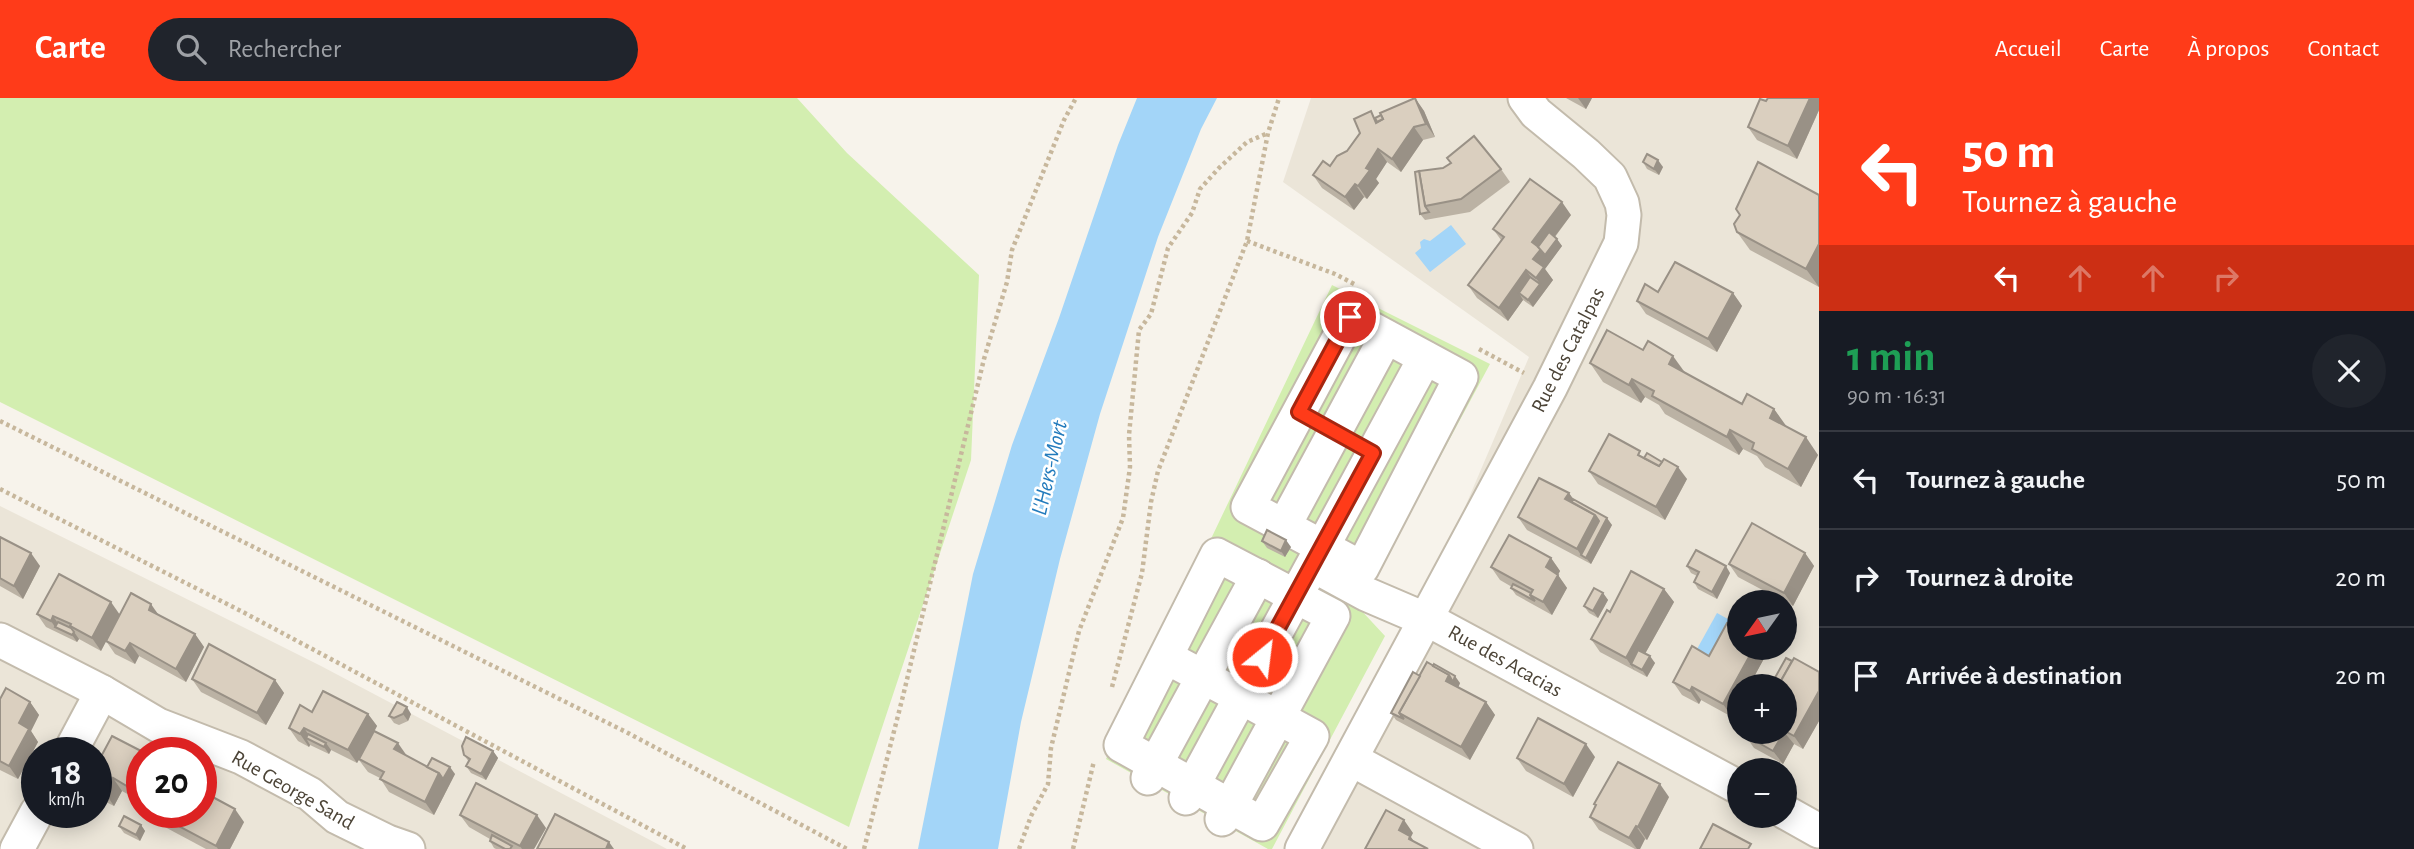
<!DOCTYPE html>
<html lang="fr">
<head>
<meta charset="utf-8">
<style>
  body { margin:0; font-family:"Alegreya Sans",sans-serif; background:#20242c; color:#f1f3f6; height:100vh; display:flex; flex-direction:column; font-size:26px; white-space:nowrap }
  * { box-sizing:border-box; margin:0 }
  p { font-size:23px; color:#9ea1a6 }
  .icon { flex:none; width:38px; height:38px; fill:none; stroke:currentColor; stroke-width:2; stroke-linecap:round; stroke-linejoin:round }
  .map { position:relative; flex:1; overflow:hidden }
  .drawer { display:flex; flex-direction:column; background:#171b24; width:595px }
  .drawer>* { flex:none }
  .guide { background:#ff3b19; color:#fff; overflow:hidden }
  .needle { width:46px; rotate:237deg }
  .buttons { position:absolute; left:1727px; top:492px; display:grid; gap:14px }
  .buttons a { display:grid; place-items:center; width:70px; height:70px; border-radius:50%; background:#171b24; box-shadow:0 4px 18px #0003; font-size:35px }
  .speed { position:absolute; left:21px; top:639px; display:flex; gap:14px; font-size:35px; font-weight:700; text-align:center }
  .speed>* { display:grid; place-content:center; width:91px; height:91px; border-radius:50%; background:#171b24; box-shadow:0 4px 18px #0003; line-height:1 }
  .speed small { font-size:18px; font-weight:400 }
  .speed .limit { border:10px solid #d22; background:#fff; color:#111 }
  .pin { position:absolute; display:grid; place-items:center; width:60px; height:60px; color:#fff; margin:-30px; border:4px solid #fff; border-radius:50%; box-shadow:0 2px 7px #0007 }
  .me { position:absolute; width:77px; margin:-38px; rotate:29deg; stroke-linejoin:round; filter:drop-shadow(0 0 5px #0008) }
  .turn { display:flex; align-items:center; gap:24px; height:147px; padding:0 28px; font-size:32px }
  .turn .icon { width:91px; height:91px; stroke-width:2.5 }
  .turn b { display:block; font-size:49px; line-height:60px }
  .lanes { display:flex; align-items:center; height:66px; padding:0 28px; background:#0003; justify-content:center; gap:35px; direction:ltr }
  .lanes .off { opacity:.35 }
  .round { display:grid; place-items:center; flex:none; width:74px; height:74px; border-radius:37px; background:#20242c }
  .summary { display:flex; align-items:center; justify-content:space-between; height:119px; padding:0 28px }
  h1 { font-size:42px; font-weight:600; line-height:52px; color:#1e9e55 }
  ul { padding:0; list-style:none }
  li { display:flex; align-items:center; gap:21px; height:98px; padding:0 28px; border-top:2px solid #363941 }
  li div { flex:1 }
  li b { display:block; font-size:26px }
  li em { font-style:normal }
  header { display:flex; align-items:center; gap:42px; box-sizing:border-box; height:98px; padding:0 35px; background:#ff3b19; color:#fff }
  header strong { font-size:33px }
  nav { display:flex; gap:38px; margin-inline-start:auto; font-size:24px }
  .search { width:490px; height:63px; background:#20242c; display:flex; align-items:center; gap:18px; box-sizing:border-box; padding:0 24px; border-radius:38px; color:#9ea1a6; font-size:26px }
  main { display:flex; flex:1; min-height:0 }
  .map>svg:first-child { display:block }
  .residential { fill:#ebe5d8; fill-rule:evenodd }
  .green { fill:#d3eeb0 }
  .water { fill:#a3d5f8 }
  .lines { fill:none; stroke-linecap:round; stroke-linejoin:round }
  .minor-casing { stroke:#c3bbac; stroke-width:37 }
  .path { stroke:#c7b79c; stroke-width:4.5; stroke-dasharray:3.5 3.5; stroke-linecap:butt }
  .minor { stroke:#fff; stroke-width:33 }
  .wall { fill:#bbb2a4 }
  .shaded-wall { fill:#999186 }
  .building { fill:#dacfbf; stroke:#999186; stroke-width:2 }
  .route-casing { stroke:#a62610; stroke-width:18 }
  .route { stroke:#ff3b19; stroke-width:12 }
  .labels { text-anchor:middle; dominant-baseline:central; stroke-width:5; stroke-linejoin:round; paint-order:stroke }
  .street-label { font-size:21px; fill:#4c4437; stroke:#fff }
  .water-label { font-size:23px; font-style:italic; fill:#237bbc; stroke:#fff }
</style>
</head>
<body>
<header>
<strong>Carte</strong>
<div class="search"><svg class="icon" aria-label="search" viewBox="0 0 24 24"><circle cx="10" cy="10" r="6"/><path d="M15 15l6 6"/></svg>Rechercher</div>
<nav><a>Accueil</a><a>Carte</a><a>À propos</a><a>Contact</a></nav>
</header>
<main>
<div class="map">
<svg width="1819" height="751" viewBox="0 0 1819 751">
  <rect width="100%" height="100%" fill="#f7f3eb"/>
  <g class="residential">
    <path d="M1311 0H1819V751H1319L1529 259 1283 84ZM1740 504H1785V550H1740ZM1740 588H1785V634H1740ZM1740 672H1785V718H1740Z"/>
    <path d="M0 408 321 568 667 751H0ZM37 654H96V714H37ZM142 654H201V714H142Z"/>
  </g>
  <g class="green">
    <polygon points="0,0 797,0 847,55 979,177 971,362 849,729 0,304"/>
    <polygon points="1332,187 1490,266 1359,510 1385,538 1272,751 1268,751 1106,661"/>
  </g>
  <g class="water">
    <polygon points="1137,0 1217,0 1201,31 1158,139 1100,316 1060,461 1021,624 998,751 918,751 973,476 1012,347 1059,220 1118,47"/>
    <polygon points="1451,127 1466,146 1430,174 1415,155 1421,150 1420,144 1424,141 1430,143"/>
    <polygon points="1717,515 1735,525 1715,561 1697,551"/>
  </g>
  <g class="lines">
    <defs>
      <g id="minor">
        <polygon points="1350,219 1461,279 1362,470 1248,409"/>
        <polyline points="1284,428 1386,239"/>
        <polyline points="1320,471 1366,496 1436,526 1740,690"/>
        <polyline points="0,542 102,594 158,627 241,659 310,696 337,719 388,744 408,751"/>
        <path d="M1166 559C1215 585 1263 611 1312 638L1262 726C1215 700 1168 673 1121 647L1217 457 1333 518 1230 708 1222 721"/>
        <polyline points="70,654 102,594"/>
        <polyline points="1351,661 1516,751"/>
        <polyline points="1148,680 1258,478"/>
        <polyline points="1186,700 1425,260"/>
        <polyline points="1785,714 1819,733"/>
        <polyline points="17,751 37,714"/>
        <polyline points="1302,751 1550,290 1621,145 1624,117 1622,105 1610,79 1586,56 1536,15 1525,0"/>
      </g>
    </defs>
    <use href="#minor" class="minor-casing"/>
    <g class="path">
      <polyline points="1247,143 1335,176 1356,187"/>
      <polyline points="1479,251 1524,275"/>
      <polyline points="0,323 626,634 847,751"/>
      <polyline points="0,391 241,513 687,751"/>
      <polyline points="1112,589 1142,475 1151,404 1158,373 1247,143 1268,35 1279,0"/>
      <polyline points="864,751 903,598 984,261 1007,184 1012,152 1064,22 1076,0"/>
      <polyline points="1019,751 1031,718 1048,686 1051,650 1079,533 1123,420 1130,369 1129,337 1139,232 1151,216 1168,150 1192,115 1200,91 1219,70 1247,44 1268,35"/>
      <polyline points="1073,751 1094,663"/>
    </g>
    <use href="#minor" class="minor"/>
  </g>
  <g class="wall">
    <polygon points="1415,0 1424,13 1435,39 1423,42 1401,74 1387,64 1376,81 1379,85 1367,101 1364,99 1354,112 1322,90 1313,77 1330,68 1347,53 1375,20"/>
    <polygon points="1566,0 1592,0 1586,11"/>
    <polygon points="1819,0 1819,12 1797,61 1757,42 1748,29 1766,3"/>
    <polygon points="1643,64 1663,69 1659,77 1647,71"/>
    <polygon points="1501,71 1510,84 1470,114 1425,122 1420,116 1415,74"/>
    <polygon points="1819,97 1819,189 1750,152 1737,134"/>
    <polygon points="1571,117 1555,139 1562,148 1545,171 1553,182 1533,209 1523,202 1508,223 1477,200 1468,187 1501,142 1493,131"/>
    <polygon points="1658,194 1733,195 1742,208 1717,254 1646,216 1637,203"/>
    <polygon points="1590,265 1686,275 1742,306 1774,311 1786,329 1818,357 1801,389 1765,369 1757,358 1743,351 1739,357 1665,316 1659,307 1645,299 1641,305 1603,284"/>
    <polygon points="1645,359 1687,381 1665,422 1598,386 1589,373"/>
    <polygon points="1569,395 1573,401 1612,427 1591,466 1527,432 1518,419"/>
    <polygon points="0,439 40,468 23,501 0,488"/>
    <polygon points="1262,443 1291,449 1285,459 1267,450"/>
    <polygon points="1805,455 1814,468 1793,508 1738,479 1729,466"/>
    <polygon points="1551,460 1560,473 1558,477 1567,490 1552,517 1516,497 1511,490 1512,489 1500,482 1491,469"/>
    <polygon points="1687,468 1730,475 1717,501 1698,491 1694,484 1697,478 1691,475"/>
    <polygon points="1664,491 1674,504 1645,556 1655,565 1647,579 1600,554 1591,541 1610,514"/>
    <polygon points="1603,495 1608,502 1598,520 1589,515 1584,508"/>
    <polygon points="37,516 158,517 195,536 204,549 186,584 139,558 135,566 115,556 106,543 101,553 79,541 77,544 46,529"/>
    <polygon points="1740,550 1763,550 1767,555 1732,619 1701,602 1699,606 1682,597 1673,584 1709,558"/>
    <polygon points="1819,574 1819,623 1803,651 1794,646 1783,666 1754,650 1745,637 1785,634 1772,585"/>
    <polygon points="1420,578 1460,585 1458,589 1486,604 1495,617 1470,662 1396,622 1391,615"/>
    <polygon points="192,581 275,582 284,595 266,627 201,594"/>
    <polygon points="0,601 30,604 39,617 31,633 38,644 18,681 0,672"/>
    <polygon points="312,614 368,616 377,628 374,634 407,658 427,669 455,676 434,717 389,694 380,680 368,674 359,662 357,665 331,652 329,656 310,647 309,649 298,643 289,630"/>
    <polygon points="411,616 408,623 399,627 394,625 389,618"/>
    <polygon points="493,653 498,660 486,682 471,675 466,668 469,664 464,657"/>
    <polygon points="142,654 142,704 122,693 114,708 96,699 96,668"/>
    <polygon points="1595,659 1573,699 1526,673 1517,660"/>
    <polygon points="1669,699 1647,742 1645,741 1640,751 1635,751 1599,732 1590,719 1596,709 1594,706"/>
    <polygon points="154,715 244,724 230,751 206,751 163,728"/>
    <polygon points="460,717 546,730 534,751 496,751 494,750 490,743 490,741 469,729"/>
    <polygon points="141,727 145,733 140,743 124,735 119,728"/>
  </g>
  <g class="shaded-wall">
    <polygon points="1415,0 1424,13 1435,39 1426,26"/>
    <polygon points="1578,0 1592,0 1586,11"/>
    <polygon points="1810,0 1819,0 1819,12 1797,61 1788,48"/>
    <polygon points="1414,29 1423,42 1401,74 1392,61"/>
    <polygon points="1378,51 1387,64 1376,81 1379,85 1367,101 1358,88 1366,70"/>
    <polygon points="1658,62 1663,69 1659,77 1654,71"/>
    <polygon points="1355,86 1364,99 1354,112 1345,99"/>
    <polygon points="1562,104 1571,117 1543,154 1557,141 1562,148 1545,171 1553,182 1533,209 1528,202 1540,186 1536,180 1532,144"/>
    <polygon points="1819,146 1819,189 1806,171"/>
    <polygon points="1526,172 1535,185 1519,195 1523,202 1508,223 1499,210"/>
    <polygon points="1733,195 1742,208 1717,254 1708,241"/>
    <polygon points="1673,258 1686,276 1669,266"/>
    <polygon points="1632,281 1645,299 1641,305 1629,287"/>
    <polygon points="1774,311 1787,329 1770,320"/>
    <polygon points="1730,332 1743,351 1739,357 1727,339"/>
    <polygon points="1806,339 1818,357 1801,389 1788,371"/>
    <polygon points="1678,369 1687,381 1665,422 1656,409"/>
    <polygon points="1569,395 1578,408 1565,401"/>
    <polygon points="1595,417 1607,420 1612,427 1591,466 1586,460 1581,457 1577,451"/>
    <polygon points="1286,442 1291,449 1285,459 1281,453"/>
    <polygon points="31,455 40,468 23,501 14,488"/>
    <polygon points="1805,455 1814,468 1793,508 1784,495"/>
    <polygon points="1551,460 1560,473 1555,482 1546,469"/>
    <polygon points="1726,468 1730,475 1717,501 1712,494"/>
    <polygon points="1558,477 1567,490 1552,517 1543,504"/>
    <polygon points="1664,491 1674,504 1637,570 1631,566 1635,573 1626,560"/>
    <polygon points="1603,495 1608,502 1598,520 1593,513"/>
    <polygon points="111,504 120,517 101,553 92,540"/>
    <polygon points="151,506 160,519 149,512"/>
    <polygon points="53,518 62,531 55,529 51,523"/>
    <polygon points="74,534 79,541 77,544 72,537"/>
    <polygon points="195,536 204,549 186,584 176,571"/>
    <polygon points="130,545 139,558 135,566 125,553"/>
    <polygon points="1754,550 1763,550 1767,555 1749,588 1740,588 1740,605 1732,619 1723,606"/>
    <polygon points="1650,558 1655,565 1647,579 1642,572"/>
    <polygon points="1449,577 1458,590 1446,583"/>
    <polygon points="1455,578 1460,585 1458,590 1453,584"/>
    <polygon points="275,582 284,595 266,627 257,615"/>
    <polygon points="1692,589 1701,602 1699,606 1690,593"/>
    <polygon points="1819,593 1819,623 1803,651 1794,638"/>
    <polygon points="30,604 39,617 31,633 38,644 18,681 9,668 19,625"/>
    <polygon points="1486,604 1495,617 1470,662 1461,649"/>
    <polygon points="407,609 411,616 408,623 403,616"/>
    <polygon points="368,616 377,628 357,665 348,652"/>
    <polygon points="304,630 313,643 306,640 310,647 309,649 300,636"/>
    <polygon points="1784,634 1794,646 1783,666 1773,653"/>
    <polygon points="326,645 331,652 329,656 324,649"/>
    <polygon points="398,645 407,658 394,651"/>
    <polygon points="1586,646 1595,659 1573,699 1564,686"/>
    <polygon points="493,653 498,660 486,682 481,676"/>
    <polygon points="450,669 455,676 434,717 425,704 439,675"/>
    <polygon points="113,680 122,693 114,708 105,695"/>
    <polygon points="1660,686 1669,699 1647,742 1638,729"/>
    <polygon points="235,711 244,724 230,751 218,751 216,748"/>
    <polygon points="537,717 546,730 534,751 522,751 520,748"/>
    <polygon points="1404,722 1413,735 1411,739 1419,751 1399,732"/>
    <polygon points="141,727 145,733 140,743 136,737"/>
    <polygon points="1636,728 1645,741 1640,751 1637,751 1629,740"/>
    <polygon points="609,744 614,751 606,751"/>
  </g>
  <g class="building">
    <polygon points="1415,0 1426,26 1414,29 1392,61 1378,51 1366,70 1370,72 1358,88 1355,86 1345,99 1313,77 1323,63 1330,68 1337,58 1347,53 1360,35 1354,21 1371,13 1376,25 1383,21 1380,15"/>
    <polygon points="1768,0 1810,0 1788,48 1748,29 1760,1 1766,3"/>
    <polygon points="1381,17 1383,21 1377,24 1375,20"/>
    <polygon points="1474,38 1501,71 1461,101 1425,108 1419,73 1443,70 1451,65 1447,60"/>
    <polygon points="1647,56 1658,62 1654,71 1643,64"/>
    <polygon points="1758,64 1819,97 1819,146 1806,171 1737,134 1734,126 1740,117 1736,111"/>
    <polygon points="1419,73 1425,108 1429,114 1420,116 1415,74"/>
    <polygon points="1530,81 1562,104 1532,144 1541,151 1533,161 1544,169 1536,180 1526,172 1499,210 1468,187 1504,139 1493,131"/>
    <polygon points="1549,134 1557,141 1545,157 1538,149"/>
    <polygon points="1675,164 1733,195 1708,241 1637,203 1645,186 1658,194"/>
    <polygon points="1530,179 1540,186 1528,202 1519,195"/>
    <polygon points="1607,232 1643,252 1648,243 1673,258 1669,266 1742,306 1747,296 1774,311 1770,320 1806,339 1788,371 1752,351 1754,345 1730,332 1727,339 1652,298 1654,293 1632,281 1629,287 1590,265"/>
    <polygon points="1609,336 1640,353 1638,357 1659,368 1664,361 1678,369 1656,409 1589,373"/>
    <polygon points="1647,355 1662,364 1659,368 1644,360"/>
    <polygon points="1539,380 1569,395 1565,401 1595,417 1577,451 1518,419"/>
    <polygon points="1573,401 1607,420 1586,460 1581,457 1599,423 1595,417 1572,404"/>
    <polygon points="1752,425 1805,455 1784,495 1729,466"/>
    <polygon points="1267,432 1286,442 1281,453 1262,443"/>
    <polygon points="1509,437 1551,460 1546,469 1558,477 1543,504 1530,497 1533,492 1491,469"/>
    <polygon points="0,439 31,455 14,488 0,480"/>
    <polygon points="1696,452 1726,468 1712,494 1694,484 1699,474 1687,468"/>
    <polygon points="1631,473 1664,491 1626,560 1591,541 1607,512 1610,514"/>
    <polygon points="59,476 111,504 92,540 70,528 71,526 53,518 51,523 37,516"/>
    <polygon points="1513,486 1531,495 1530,497 1535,503 1511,490"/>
    <polygon points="1594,490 1603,495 1593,513 1584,508"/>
    <polygon points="131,495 151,506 149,512 195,536 176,571 130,545 125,553 106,543"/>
    <polygon points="58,524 71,530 74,534 72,537 55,529"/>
    <polygon points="1727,525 1740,532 1740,550 1754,550 1723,606 1692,589 1690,593 1673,584 1692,548 1709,558"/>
    <polygon points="209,546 275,582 257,615 192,581"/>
    <polygon points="1638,552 1650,558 1642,572 1631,566"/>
    <polygon points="1786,560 1792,563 1778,588 1772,585"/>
    <polygon points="1794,560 1819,574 1819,593 1794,638 1785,633 1785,588 1778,588"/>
    <polygon points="1427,564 1449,577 1446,583 1486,604 1461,649 1399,615"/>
    <polygon points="1434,566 1455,578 1453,584 1449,577 1433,568"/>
    <polygon points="1413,574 1420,578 1399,615 1404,621 1391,615"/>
    <polygon points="1766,581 1778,588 1763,588"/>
    <polygon points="6,590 30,604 19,625 29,631 9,668 0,663 0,601"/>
    <polygon points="323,593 368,616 348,652 304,630 300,636 289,630 300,607 312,614"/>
    <polygon points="397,604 407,609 403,616 394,620 389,618"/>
    <polygon points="1538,620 1586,646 1564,686 1517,660"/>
    <polygon points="374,633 398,645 394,651 439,675 425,704 380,681 384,674 359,661"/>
    <polygon points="1747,634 1784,634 1773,653 1745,637"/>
    <polygon points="308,636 326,645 324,649 306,640"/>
    <polygon points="112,638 143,654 142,654 142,697 113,680 105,695 96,691 96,668"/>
    <polygon points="466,639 493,653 481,676 466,668 470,661 464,657 462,648"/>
    <polygon points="432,660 450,669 443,681 439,675 427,669"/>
    <polygon points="1618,664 1660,686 1638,729 1636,728 1629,740 1590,719 1596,707 1594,706"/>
    <polygon points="476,685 537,717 520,748 460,717"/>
    <polygon points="209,697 235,711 216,748 154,715 154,714 201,714 201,702 205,704"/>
    <polygon points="1386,712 1404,722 1399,732 1410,738 1409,741 1428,751 1365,751"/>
    <polygon points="555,716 609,744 606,751 537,751"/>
    <polygon points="124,718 141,727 136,737 119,728"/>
    <polygon points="1713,726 1751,746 1748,751 1700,751"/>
    <polygon points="492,737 512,748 510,751 505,751 490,743"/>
  </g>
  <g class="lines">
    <defs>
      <polyline id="route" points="1262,559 1373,355 1299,314 1350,219"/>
    </defs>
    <use href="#route" class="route-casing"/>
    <use href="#route" class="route"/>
  </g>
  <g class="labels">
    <g class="street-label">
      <text transform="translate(1568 252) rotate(-63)">Rue des Catalpas</text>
      <text transform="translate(1505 563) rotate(29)">Rue des Acacias</text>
      <text transform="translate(293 692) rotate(30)">Rue George Sand</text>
    </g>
    <g class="water-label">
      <text transform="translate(1050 370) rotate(-77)">L'Hers-Mort</text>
    </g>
  </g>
</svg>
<div class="buttons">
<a><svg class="needle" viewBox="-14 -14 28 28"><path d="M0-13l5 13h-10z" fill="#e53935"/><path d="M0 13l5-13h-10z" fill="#9ea1a6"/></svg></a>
<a>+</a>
<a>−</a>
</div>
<div class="speed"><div>18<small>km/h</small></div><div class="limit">20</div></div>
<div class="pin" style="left:1350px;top:219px;background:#d93025"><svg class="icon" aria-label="arrive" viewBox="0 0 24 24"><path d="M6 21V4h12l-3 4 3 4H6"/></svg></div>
<svg class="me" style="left:1262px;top:559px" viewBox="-20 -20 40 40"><circle r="17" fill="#ff3b19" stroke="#fff" stroke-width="3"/><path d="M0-11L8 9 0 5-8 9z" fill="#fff"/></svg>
</div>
<section class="drawer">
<div class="guide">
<div class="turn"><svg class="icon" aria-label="left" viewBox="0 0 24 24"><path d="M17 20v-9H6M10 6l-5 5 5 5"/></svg><div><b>50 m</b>Tournez à gauche</div></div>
<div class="lanes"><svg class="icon" aria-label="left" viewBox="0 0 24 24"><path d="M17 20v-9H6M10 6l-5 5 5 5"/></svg><svg class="icon off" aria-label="ahead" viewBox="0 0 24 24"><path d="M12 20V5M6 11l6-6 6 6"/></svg><svg class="icon off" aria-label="ahead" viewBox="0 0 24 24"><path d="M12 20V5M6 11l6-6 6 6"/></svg><svg class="icon off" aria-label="right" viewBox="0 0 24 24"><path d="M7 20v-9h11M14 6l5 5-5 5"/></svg></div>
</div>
<div class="summary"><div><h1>1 min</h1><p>90 m · 16:31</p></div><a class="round"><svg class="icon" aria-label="close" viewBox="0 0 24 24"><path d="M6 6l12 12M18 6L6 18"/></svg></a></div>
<ul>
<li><svg class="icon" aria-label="left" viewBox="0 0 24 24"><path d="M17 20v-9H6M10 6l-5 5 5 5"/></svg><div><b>Tournez à gauche</b></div><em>50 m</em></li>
<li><svg class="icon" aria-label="right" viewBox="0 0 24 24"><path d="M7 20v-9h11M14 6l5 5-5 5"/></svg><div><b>Tournez à droite</b></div><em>20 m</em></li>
<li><svg class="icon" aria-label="arrive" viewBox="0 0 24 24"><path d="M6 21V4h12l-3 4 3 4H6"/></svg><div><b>Arrivée à destination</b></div><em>20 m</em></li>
</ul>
</section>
</main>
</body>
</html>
